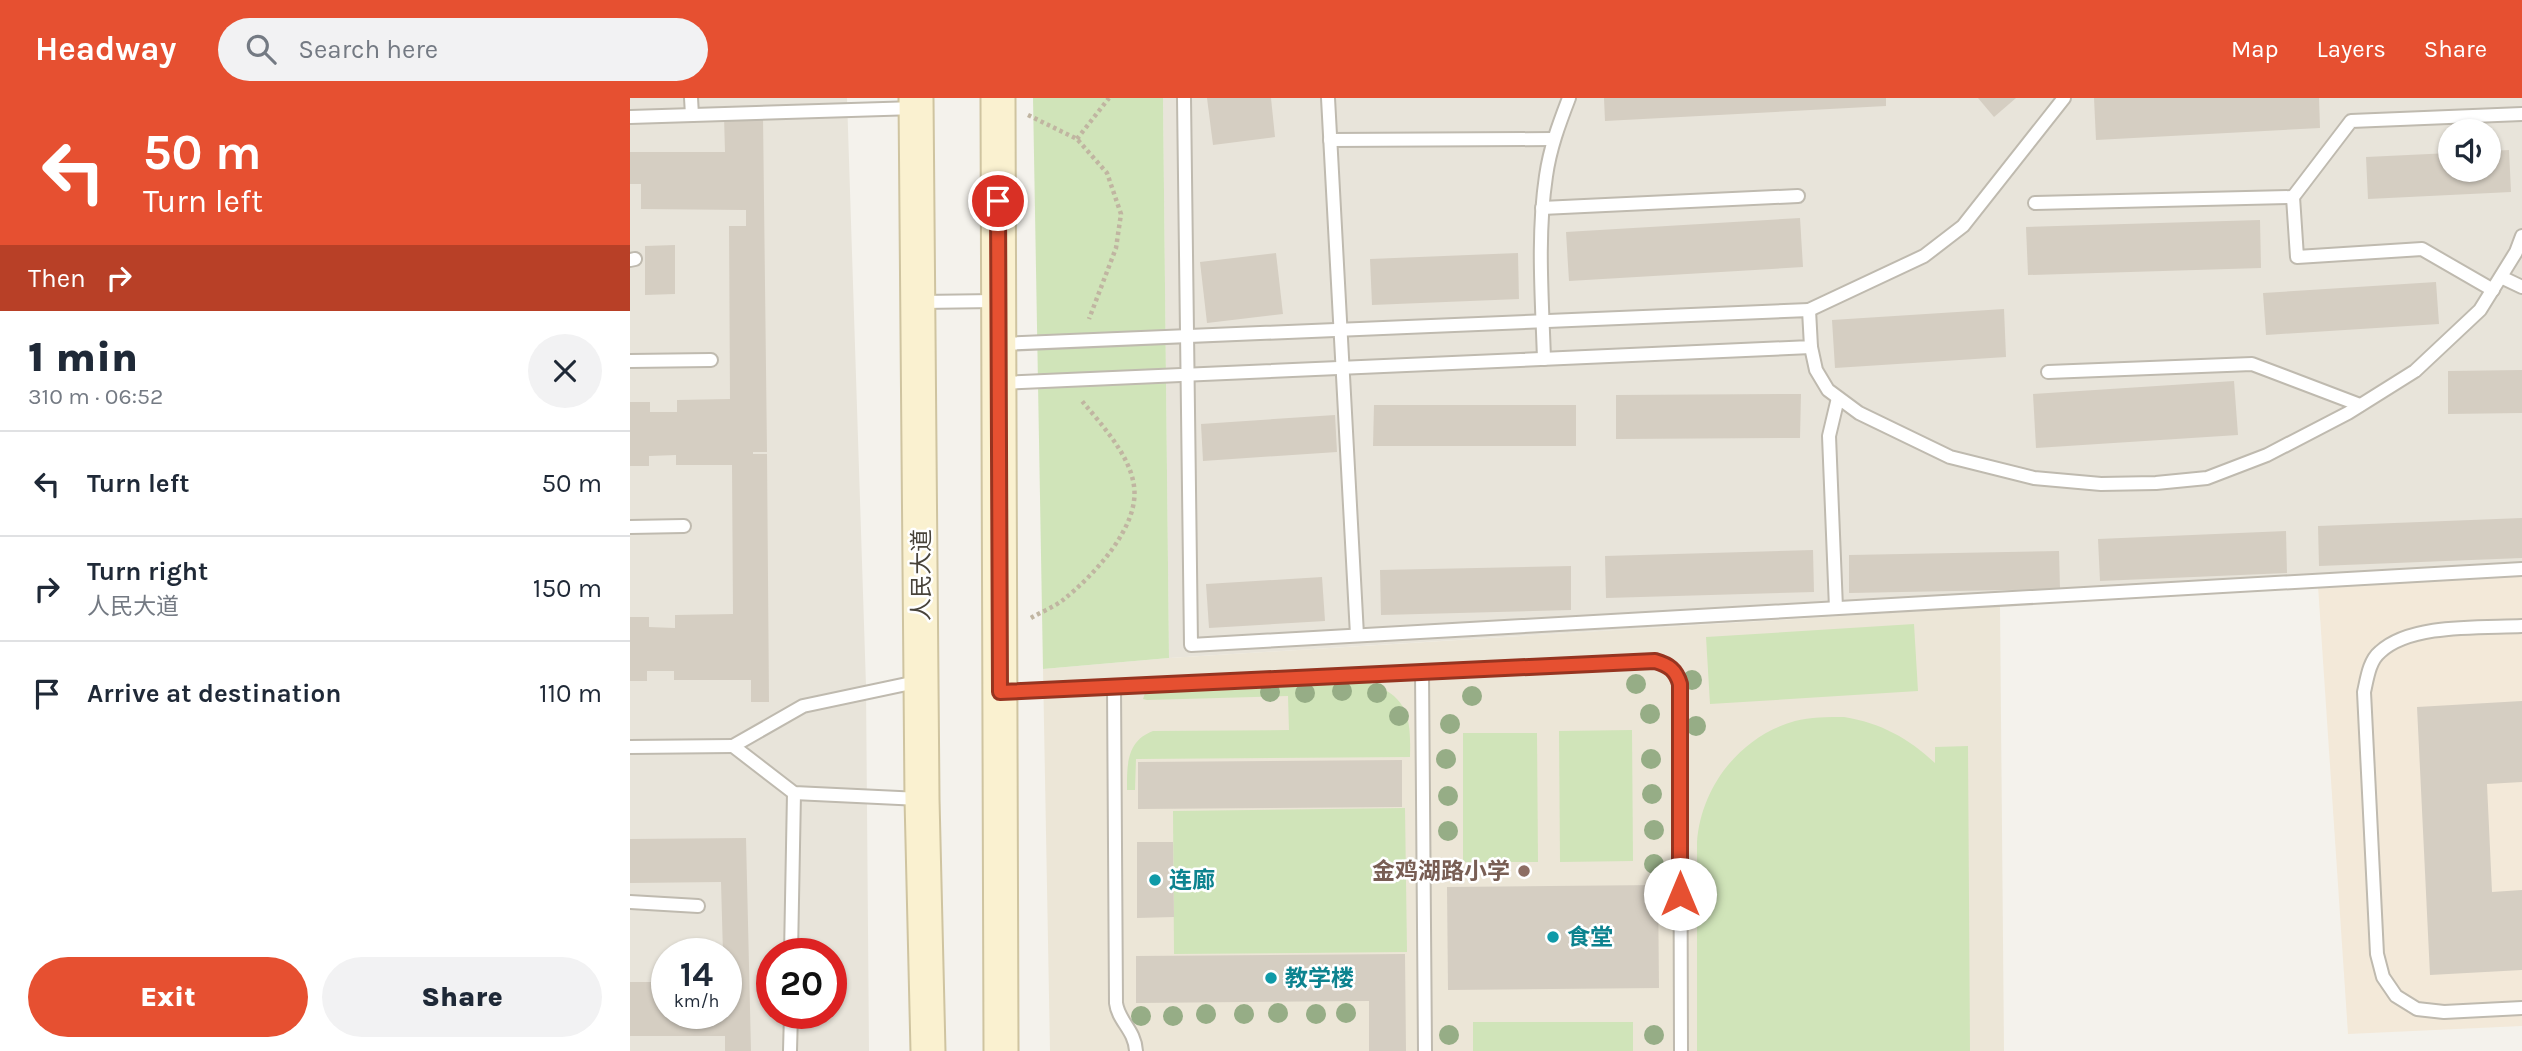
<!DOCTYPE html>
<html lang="en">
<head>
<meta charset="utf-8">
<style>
  body { margin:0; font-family:Karla,"Noto Sans SC",sans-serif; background:#f2f2f3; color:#1f2937; height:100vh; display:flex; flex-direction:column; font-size:26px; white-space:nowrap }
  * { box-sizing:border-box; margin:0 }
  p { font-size:23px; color:#747a83 }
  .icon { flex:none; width:38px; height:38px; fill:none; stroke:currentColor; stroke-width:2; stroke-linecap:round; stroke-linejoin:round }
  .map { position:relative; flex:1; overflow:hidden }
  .drawer { display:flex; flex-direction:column; background:#fff; width:630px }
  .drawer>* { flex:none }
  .top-card { background:#e65031; color:#fff; overflow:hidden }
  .buttons { position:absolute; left:1808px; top:21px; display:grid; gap:14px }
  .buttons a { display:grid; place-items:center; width:63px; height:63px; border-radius:50%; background:#fff; box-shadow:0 2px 5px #0004; font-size:35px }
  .speed { position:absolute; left:21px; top:840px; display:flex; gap:14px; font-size:35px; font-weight:700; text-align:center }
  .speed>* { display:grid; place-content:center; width:91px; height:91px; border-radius:50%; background:#fff; box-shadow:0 2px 5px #0004; line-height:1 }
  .speed small { font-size:18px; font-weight:400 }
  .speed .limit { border:10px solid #d22; background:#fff; color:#111 }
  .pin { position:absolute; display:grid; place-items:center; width:60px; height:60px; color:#fff; margin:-30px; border:4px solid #fff; border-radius:50%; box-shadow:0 2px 7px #0007 }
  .me { position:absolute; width:77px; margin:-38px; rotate:0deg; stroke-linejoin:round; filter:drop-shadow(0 0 5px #0008) }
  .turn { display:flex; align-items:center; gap:24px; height:147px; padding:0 28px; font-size:32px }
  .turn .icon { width:91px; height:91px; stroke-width:2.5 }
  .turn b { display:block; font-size:49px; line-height:60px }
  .then { display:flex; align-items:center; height:66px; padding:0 28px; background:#0003; gap:14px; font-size:26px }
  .round { display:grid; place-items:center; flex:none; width:74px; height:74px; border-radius:37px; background:#f2f2f3 }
  .overview { display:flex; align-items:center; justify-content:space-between; height:119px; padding:0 28px }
  h1 { font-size:42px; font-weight:800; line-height:52px }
  .button { display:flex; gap:14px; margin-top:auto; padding:14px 28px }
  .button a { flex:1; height:80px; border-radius:42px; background:#e65031; color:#fff; font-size:28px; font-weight:800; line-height:80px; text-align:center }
  .button a+a { background:#f2f2f3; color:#1f2937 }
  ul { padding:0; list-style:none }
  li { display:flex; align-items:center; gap:21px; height:105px; padding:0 28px; border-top:2px solid #e0e1e3 }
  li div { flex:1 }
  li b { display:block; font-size:26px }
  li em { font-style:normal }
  header { display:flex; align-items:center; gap:42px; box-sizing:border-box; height:98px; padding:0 35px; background:#e65031; color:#fff }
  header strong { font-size:33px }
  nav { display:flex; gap:38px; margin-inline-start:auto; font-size:24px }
  .search { width:490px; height:63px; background:#f2f2f3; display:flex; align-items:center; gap:18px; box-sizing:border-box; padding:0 24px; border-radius:38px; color:#747a83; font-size:26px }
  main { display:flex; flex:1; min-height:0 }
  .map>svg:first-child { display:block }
  .residential { fill:#e8e4da; fill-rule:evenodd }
  .commercial { fill:#f3e9d9 }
  .education { fill:#ece6d7 }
  .green { fill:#d0e4b9 }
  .building { fill:#d5cec2 }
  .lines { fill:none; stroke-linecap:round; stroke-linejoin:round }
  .service-casing { stroke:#bfbaaf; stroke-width:16 }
  .secondary-casing { stroke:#cfc4a0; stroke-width:37 }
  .path { stroke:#c0b5a1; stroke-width:4.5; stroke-dasharray:3.5 3.5; stroke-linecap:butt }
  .service { stroke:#fff; stroke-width:12 }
  .secondary { stroke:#faf1d0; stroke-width:33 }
  .tree { fill:#96ad86 }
  .route-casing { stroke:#963420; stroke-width:18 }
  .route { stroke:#e65031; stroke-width:12 }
  .education-dot { fill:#8d6e63; stroke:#fff; stroke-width:2.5 }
  .culture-dot { fill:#0f9aa8; stroke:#fff; stroke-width:2.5 }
  .labels { text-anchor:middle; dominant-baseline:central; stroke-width:5; stroke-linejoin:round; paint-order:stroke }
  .street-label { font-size:23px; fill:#48433a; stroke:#fff }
  .education-label { font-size:23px; font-weight:bold; fill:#785e54; stroke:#fff; text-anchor:end }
  .culture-label { font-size:23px; font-weight:bold; fill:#0d838f; stroke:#fff; text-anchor:start }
</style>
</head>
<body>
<header>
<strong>Headway</strong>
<div class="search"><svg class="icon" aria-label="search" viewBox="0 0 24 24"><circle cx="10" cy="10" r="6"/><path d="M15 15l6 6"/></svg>Search here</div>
<nav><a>Map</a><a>Layers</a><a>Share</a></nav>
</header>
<main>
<section class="drawer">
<div class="top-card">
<div class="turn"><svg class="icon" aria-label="left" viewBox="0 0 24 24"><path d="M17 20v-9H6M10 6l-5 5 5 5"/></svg><div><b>50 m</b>Turn left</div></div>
<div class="then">Then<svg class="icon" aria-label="right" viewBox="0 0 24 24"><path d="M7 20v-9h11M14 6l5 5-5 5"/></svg></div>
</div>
<div class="overview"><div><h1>1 min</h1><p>310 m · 06:52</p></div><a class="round"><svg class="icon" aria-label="close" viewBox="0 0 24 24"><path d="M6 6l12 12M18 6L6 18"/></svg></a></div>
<ul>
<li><svg class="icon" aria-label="left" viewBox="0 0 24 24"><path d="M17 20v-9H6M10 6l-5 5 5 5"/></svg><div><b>Turn left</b></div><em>50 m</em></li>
<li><svg class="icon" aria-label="right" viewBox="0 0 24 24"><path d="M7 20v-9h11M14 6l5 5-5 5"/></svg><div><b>Turn right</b><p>人民大道</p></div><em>150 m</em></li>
<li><svg class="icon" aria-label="arrive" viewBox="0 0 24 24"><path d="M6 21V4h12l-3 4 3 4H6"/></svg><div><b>Arrive at destination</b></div><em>110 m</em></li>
</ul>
<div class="button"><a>Exit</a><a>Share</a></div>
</section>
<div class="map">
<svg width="1892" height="953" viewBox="0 0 1892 953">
  <rect width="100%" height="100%" fill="#f4f2ec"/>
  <g class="residential">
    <path d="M0 0H217L236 588 239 953H0ZM37 856H96V915H37ZM142 856H201V915H142Z"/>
    <path d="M533 0H1892V475L539 560ZM1820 33H1858V72H1820Z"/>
  </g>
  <polygon class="commercial" points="1892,475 1892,928 1718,936 1688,488"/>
  <polygon class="education" points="1370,508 1374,953 420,953 413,571 539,560"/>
  <g class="green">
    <polygon points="403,0 533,0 539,560 413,571"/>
    <polygon points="1284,526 1288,593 1080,606 1076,539"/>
    <path d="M737 584C779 598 781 620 780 659L506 661 505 692H497C497 668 496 643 523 633L659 632 658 598 517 602 513 601 515 595Z"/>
    <path d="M1214 619C1251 625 1278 640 1305 665V649L1338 648 1340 953H1067V744C1071 689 1110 638 1165 623 1180 619 1198 619 1214 619Z"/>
    <polygon points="1002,632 1003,763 930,764 929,633"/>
    <polygon points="833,635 907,635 908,764 833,764"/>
    <polygon points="775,710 777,854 544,856 543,713"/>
    <rect x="843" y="924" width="160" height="29"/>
  </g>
  <g class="building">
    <polygon points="577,0 641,0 645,39 583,47"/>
    <polygon points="974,0 1256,0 1256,8 975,23"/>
    <polygon points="1348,0 1386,0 1364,19"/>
    <polygon points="1464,0 1689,0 1690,30 1466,42"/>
    <polygon points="94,18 133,18 137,354 123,354 123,356 137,356 139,604 121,604 121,582 44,582 44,573 17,573 17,583 0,583 0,519 19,519 19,529 45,530 45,517 103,516 102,367 46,367 46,357 19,358 19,368 0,368 0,304 20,304 20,314 47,314 47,302 100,301 99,128 116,128 116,112 11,111 11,86 0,86 0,54 95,54"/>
    <polygon points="1879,52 1881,94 1738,101 1736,59 1820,55 1820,72 1858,72 1858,53"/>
    <polygon points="1170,120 1173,169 939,183 936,134"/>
    <polygon points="1630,122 1631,170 1398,177 1396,129"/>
    <polygon points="45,147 45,196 15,197 15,148"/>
    <polygon points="646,155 653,216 577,225 570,164"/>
    <polygon points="888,155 889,201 742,207 740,161"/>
    <polygon points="1806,184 1809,226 1636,237 1633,195"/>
    <polygon points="1374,211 1376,259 1205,270 1202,222"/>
    <polygon points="1892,272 1892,315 1818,316 1818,273"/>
    <polygon points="1604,283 1608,337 1406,350 1403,296"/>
    <polygon points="1171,296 1170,340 986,341 986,297"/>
    <polygon points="744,307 946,307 946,348 743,348"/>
    <polygon points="705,317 707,354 573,363 571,326"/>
    <polygon points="1892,420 1892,460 1689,468 1688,428"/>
    <polygon points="1656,433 1657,475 1470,483 1468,441"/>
    <polygon points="1183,452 1184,494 976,500 975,458"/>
    <polygon points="1429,453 1430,491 1219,495 1219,457"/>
    <polygon points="941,468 941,512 751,517 750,472"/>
    <polygon points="692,479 695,523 579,530 576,486"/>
    <polygon points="1892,603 1892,684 1857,686 1862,794 1892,792 1892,872 1800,877 1787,609"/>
    <polygon points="772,662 772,709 508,711 508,664"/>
    <polygon points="116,740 121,953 95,953 95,938 0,938 0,884 37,884 37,915 96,915 96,856 93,856 91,784 0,785 0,741"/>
    <polygon points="507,744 543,744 544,819 507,820"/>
    <polygon points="1028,787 1029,890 818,892 817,789"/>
    <polygon points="775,856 776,953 739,953 739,903 506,905 506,858"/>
  </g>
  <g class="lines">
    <defs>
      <g id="service">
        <polyline points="61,0 62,17"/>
        <polyline points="554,0 561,547 1892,471"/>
        <polyline points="698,0 727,537"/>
        <polyline points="0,19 286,10"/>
        <polyline points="700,42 923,41"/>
        <polyline points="1405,105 1663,99"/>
        <polyline points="912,110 1168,98"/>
        <polyline points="0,162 5,161"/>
        <polyline points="1871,179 1892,189"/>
        <polyline points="1863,192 1792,151 1667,159 1663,99 1721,23 1892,16"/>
        <polyline points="290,204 366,203"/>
        <polyline points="1179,212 1294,158 1333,128 1434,0"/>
        <polyline points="1181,249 1186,272 1198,292 1229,315 1320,359 1404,380 1471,386 1526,385 1577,380 1637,357 1718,315 1785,273 1850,212 1886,154 1892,138"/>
        <path d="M914 261C912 200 907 138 916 78 920 50 929 26 939 0"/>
        <polyline points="0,263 81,262"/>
        <polyline points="1418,274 1622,266 1730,307"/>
        <polyline points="369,285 1181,249 1179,212 371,246"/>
        <polyline points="0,429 54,428"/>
        <polyline points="1206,510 1199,338 1208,300"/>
        <path d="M1892 528C1852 530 1781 525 1750 554 1739 563 1737 581 1734 594L1747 856 1753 879 1766 898 1787 911 1814 914 1892 910"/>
        <polyline points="792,574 795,953"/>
        <path d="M484 589 486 905C488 923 505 932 506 953"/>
        <path d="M372 594 1025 563C1038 567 1046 572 1050 586L1051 953"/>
        <polyline points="0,649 103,648"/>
        <polyline points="290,701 164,695 103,648 173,608 291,583"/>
        <polyline points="0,804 68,808"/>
        <polyline points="161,856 164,695"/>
        <polyline points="160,953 161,915"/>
      </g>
      <g id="secondary">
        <polyline points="286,0 292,701 298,953"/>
        <polyline points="368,0 371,953"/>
      </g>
    </defs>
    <use href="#service" class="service-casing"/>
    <use href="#secondary" class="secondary-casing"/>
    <g class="path">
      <polyline points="398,17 447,41 477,75 491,116 486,150 459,221"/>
      <polyline points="447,41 479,0"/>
      <path d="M401 520C411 514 424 509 433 502 463 478 510 429 504 388 500 357 471 326 452 303"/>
    </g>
    <use href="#service" class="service"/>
    <use href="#secondary" class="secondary"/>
  </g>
  <g class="tree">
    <circle cx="1062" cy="582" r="10"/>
    <circle cx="1006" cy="586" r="10"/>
    <circle cx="712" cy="593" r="10"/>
    <circle cx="640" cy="594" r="10"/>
    <circle cx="675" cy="595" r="10"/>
    <circle cx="747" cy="595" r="10"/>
    <circle cx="842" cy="598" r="10"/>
    <circle cx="1020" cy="616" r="10"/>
    <circle cx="769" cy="618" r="10"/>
    <circle cx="820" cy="626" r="10"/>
    <circle cx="1066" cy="628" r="10"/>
    <circle cx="816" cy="661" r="10"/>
    <circle cx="1021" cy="661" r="10"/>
    <circle cx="1022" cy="696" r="10"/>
    <circle cx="818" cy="698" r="10"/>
    <circle cx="1024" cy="732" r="10"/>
    <circle cx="818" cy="733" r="10"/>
    <circle cx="1024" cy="766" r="10"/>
    <circle cx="818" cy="770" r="10"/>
    <circle cx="648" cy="915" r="10"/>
    <circle cx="716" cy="915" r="10"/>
    <circle cx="576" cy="916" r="10"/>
    <circle cx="614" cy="916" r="10"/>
    <circle cx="686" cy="916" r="10"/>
    <circle cx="511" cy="918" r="10"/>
    <circle cx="543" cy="918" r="10"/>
    <circle cx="819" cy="937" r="10"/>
    <circle cx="1024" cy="937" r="10"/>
  </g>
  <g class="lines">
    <defs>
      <path id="route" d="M368 103 370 594 1025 563C1039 567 1046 572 1050 586V796"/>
    </defs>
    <use href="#route" class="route-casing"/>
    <use href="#route" class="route"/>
  </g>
  <circle class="education-dot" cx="894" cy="773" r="7"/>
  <g class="culture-dot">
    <circle cx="525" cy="782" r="7"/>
    <circle cx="923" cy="839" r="7"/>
    <circle cx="641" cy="880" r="7"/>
  </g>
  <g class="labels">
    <g class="street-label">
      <text transform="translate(291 477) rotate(-90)">人民大道</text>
    </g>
    <g class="education-label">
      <text x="880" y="773">金鸡湖路小学</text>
    </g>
    <g class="culture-label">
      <text x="539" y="782">连廊</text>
      <text x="937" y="839">食堂</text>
      <text x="655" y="880">教学楼</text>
    </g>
  </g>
</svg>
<div class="buttons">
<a><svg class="icon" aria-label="sound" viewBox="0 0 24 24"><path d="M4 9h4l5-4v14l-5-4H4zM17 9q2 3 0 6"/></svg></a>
</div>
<div class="speed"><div>14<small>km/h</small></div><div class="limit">20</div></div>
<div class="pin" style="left:368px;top:103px;background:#d93025"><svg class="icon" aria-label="arrive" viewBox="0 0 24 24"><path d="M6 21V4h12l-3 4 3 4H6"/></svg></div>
<svg class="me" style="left:1050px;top:796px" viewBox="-20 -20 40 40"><circle r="19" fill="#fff"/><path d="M0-13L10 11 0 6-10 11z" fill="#e65031"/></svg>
</div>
</main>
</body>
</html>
